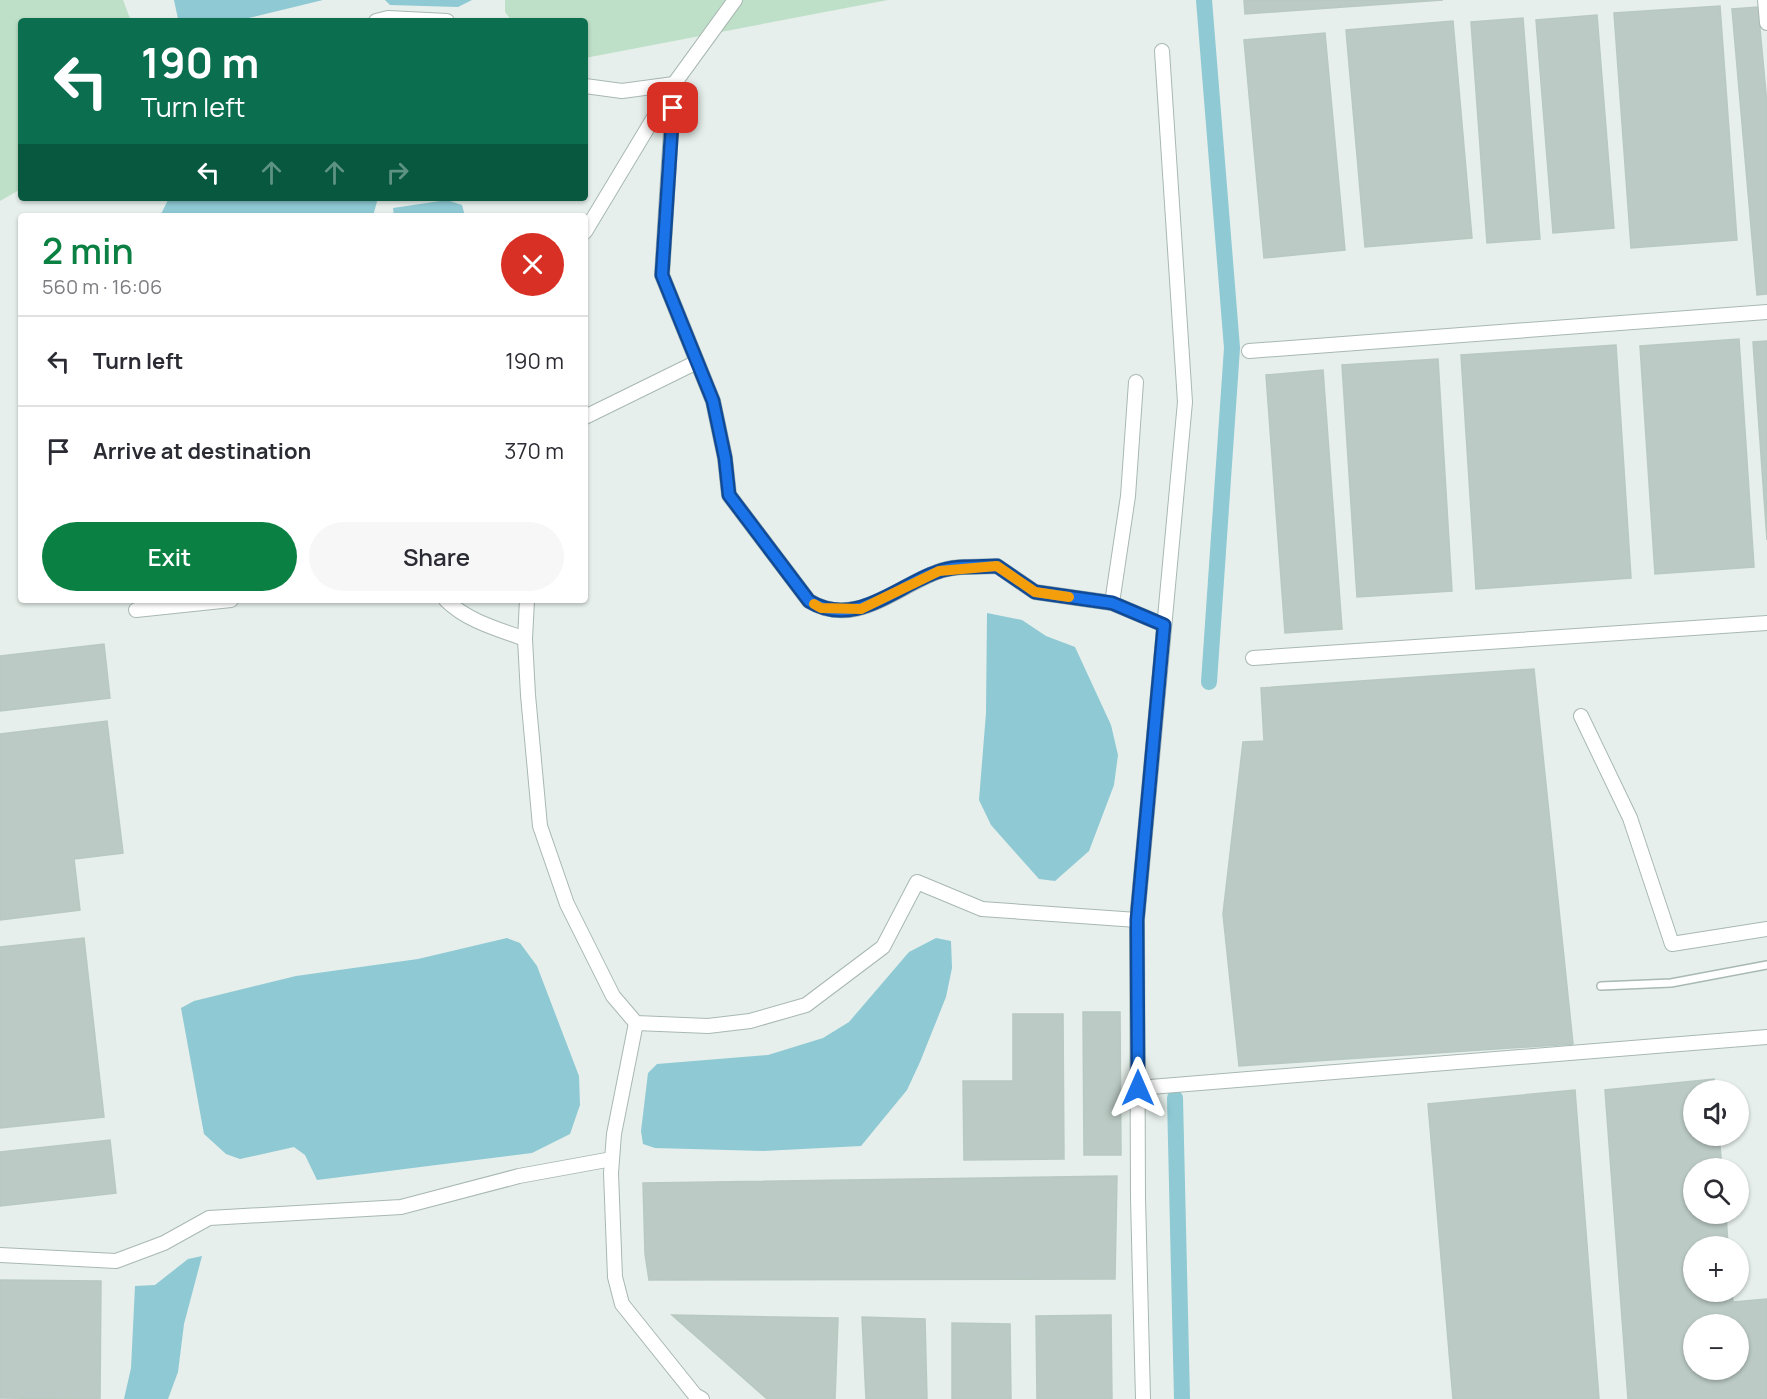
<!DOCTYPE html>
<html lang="en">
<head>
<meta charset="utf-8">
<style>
  body { margin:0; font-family:Manrope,sans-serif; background:#f7f7f7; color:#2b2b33; height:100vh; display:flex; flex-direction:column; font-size:22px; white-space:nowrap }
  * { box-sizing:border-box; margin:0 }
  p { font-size:20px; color:#7c7c81 }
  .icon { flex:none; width:33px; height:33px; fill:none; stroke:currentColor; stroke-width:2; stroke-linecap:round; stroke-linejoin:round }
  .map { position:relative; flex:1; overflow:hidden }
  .panel { position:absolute; left:18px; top:213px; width:570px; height:390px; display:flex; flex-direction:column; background:#fff; border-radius:6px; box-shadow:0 2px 4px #0004 }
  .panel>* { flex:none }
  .guide { position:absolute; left:18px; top:18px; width:570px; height:183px; border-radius:6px; box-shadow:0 2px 4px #0004; background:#0b6e4f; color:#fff; overflow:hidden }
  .tools { position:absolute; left:1683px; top:1080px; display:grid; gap:12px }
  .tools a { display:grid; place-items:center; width:66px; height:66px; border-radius:50%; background:#fff; box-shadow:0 2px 4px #0004; font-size:30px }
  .pin { position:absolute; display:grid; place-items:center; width:51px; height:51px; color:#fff; margin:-26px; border-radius:12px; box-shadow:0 3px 9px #0006 }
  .me { position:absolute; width:66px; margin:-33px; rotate:0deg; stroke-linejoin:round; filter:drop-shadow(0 0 4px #0008) }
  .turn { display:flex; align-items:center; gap:21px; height:126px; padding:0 24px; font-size:27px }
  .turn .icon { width:78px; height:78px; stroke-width:2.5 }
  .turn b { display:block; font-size:42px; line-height:51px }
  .lanes { display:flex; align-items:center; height:57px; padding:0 24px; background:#0003; justify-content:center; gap:30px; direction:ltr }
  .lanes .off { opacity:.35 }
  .round { display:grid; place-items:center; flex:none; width:63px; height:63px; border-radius:32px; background:#f7f7f7 }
  .headline { display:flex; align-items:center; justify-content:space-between; height:102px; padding:0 24px }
  h1 { font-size:36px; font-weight:600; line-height:45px; color:#0b8043 }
  .primary-button { display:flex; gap:12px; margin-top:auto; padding:12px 24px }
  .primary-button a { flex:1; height:69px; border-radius:36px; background:#0b8043; color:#fff; font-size:24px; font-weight:600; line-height:69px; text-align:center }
  .primary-button a+a { background:#f7f7f7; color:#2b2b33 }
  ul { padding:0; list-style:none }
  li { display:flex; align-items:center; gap:18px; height:90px; padding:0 24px; border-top:2px solid #e1e1e2 }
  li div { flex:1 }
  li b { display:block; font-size:22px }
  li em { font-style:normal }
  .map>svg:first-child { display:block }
  .green { fill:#bfe0c8 }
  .water { fill:#8ec9d4 }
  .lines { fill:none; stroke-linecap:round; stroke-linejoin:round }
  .canal { stroke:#8ec9d4; stroke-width:16 }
  .building { fill:#bbcac4; stroke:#b8c9c2; stroke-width:1.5; fill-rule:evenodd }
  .service-casing { stroke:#a8b8b2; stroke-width:10 }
  .minor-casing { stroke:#a8b8b2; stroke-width:16 }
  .service { stroke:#fff; stroke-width:7 }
  .minor { stroke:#fff; stroke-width:14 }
  .route-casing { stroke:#114b97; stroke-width:15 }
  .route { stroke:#1a73e8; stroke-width:10 }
  .slow { stroke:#f59e0b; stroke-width:10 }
</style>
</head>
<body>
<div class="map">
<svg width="1767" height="1399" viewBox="0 0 1767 1399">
  <rect width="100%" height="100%" fill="#e6efeb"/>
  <g class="green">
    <polygon points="0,0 123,0 131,21 21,21 21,189 0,201"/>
    <polygon points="505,0 888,0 585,58 585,21 512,21 505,12"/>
  </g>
  <g class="water">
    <polygon points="174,0 323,0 236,21 178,19"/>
    <polygon points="385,0 472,0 458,7 390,5"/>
    <polygon points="169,198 378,198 373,216 160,216"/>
    <polygon points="447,200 462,205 465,216 394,216 393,208"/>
    <polygon points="987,613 1022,620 1046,636 1075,647 1111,725 1118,755 1114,785 1089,851 1055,881 1039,879 991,825 979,800 986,713"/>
    <polygon points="507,938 520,943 537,966 579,1076 580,1105 570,1134 532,1153 317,1180 305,1155 294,1147 240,1159 226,1154 204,1134 181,1008 194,1001 296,976 418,959"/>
    <polygon points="936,938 951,941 952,968 946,997 920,1062 907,1090 861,1146 763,1151 655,1148 643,1144 641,1131 648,1073 657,1064 768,1055 823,1038 849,1022 909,952"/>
    <polygon points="202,1256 184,1324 178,1372 168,1399 124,1399 131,1368 135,1286 155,1285 188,1259"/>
  </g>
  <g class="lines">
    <g class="canal">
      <polyline points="1204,0 1232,348 1209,682"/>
      <polyline points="1175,1098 1182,1399"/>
    </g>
  </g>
  <g class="building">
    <polygon points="1244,0 1443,0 1245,14"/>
    <polygon points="1720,6 1737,240 1631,248 1614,13"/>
    <polygon points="1758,7 1767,104 1767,294 1757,295 1732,9"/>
    <polygon points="1597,15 1614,228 1553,233 1536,20"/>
    <polygon points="1523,18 1540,239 1487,243 1471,22"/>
    <polygon points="1453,21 1472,238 1365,247 1346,30"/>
    <polygon points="1325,33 1345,250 1264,258 1244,40"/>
    <polygon points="1739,339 1754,567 1655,574 1640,346"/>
    <polygon points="1767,341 1767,540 1753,342"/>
    <polygon points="1616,345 1631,578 1476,589 1461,355"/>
    <polygon points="1438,359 1452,591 1357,597 1342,365"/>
    <polygon points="1323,370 1342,629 1285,633 1266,375"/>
    <polygon points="104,644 110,698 0,711 0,656"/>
    <polygon points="1534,669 1573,1044 1239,1066 1223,914 1243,742 1264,741 1261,688"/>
    <polygon points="107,721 123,853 74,859 80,910 0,920 0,734"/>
    <polygon points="84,938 104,1117 0,1128 0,947"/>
    <polygon points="1083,1012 1120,1012 1121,1155 1084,1155"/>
    <polygon points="1013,1014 1063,1014 1064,1159 964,1160 963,1081 1013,1081"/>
    <path d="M1714 1079 1715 1090H1694V1136H1719L1722 1168H1694V1214H1726L1728 1246H1694V1292H1732L1733 1302 1767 1299V1399H1628L1605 1090ZM1694 1324H1738V1370H1694Z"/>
    <polygon points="1575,1090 1599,1399 1453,1399 1428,1104"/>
    <polygon points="110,1140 116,1193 0,1206 0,1152"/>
    <polygon points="1117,1176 1115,1279 649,1280 645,1254 643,1183"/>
    <polygon points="0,1280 101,1281 100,1399 0,1398"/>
    <polygon points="672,1315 838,1318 835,1399 767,1399"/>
    <polygon points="1111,1315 1112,1399 1037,1399 1036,1316"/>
    <polygon points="862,1317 925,1319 927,1399 866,1399"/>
    <polygon points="952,1323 1010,1324 1011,1399 952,1399"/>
  </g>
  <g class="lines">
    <defs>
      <polyline id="service" points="1601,986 1671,983 1767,965"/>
      <g id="minor">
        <polyline points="1765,0 1767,23"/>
        <polyline points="376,21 388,18 447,21"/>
        <path d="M585 86 622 91 674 84 662 275 713 401 725 458 729 495 809 601C855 629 896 587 937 572 955 565 979 567 997 566L1035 592 1112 603 1164 625"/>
        <polyline points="585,232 674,84 735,0"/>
        <polyline points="1249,351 1767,312"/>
        <polyline points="585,417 697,362"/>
        <path d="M446 600C467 621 498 629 525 639"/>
        <polyline points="527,600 525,639 528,695 540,826 567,904 613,996 636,1023 708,1026 750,1021 806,1005 883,947 917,882 982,909 1137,920"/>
        <polyline points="1112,603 1128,496 1136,382"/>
        <polyline points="136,610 231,600"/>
        <polyline points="1253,658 1767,623"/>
        <polyline points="1581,716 1630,818 1672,944 1767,929"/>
        <polyline points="636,1023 614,1134 611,1173 615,1277 622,1304 695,1395 702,1399"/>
        <polyline points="1138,1088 1767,1037"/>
        <polyline points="0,1255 116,1261 164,1243 209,1218 401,1207 519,1176 612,1159"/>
        <polyline points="1143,1399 1138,1198 1137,920 1185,402 1162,51"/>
      </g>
    </defs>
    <use href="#service" class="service-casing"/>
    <use href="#minor" class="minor-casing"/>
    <use href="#service" class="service"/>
    <use href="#minor" class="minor"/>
  </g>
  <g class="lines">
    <defs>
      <path id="route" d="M673 108 662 275 713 401 725 458 729 495 809 601C855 629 896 586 937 572 955 565 979 567 997 566L1035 592 1112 603 1164 625 1137 920 1138 1088"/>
    </defs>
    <use href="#route" class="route-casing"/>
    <use href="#route" class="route"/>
    <polyline class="slow" points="814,604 821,608 861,609 939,571 997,566 1035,592 1069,597"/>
  </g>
</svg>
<div class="tools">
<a><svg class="icon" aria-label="sound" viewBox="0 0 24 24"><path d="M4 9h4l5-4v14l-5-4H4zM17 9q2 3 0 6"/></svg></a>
<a><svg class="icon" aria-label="search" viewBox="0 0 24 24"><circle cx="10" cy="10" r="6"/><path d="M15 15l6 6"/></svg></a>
<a>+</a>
<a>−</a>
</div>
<div class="pin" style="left:673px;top:108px;background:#d93025"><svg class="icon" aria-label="arrive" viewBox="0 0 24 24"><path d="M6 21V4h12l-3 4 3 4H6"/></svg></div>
<svg class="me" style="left:1138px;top:1088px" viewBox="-20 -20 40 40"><path d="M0-17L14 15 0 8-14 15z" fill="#1a73e8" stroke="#fff" stroke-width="4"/></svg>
<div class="guide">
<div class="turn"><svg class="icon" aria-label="left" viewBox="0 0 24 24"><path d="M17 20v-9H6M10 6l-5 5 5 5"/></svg><div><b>190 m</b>Turn left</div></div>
<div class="lanes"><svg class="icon" aria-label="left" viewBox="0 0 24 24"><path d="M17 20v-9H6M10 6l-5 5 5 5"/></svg><svg class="icon off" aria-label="ahead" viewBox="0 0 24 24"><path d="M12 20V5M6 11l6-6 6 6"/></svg><svg class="icon off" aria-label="ahead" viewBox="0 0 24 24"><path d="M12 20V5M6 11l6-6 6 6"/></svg><svg class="icon off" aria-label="right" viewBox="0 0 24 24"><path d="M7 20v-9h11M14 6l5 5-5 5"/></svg></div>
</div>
<section class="panel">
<div class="headline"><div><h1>2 min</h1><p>560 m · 16:06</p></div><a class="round" style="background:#d93025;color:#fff"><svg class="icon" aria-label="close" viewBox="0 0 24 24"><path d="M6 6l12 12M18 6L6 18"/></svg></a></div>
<ul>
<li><svg class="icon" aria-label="left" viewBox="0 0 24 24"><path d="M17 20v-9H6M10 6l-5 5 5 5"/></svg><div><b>Turn left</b></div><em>190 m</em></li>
<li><svg class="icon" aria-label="arrive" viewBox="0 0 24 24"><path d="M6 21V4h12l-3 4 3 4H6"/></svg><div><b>Arrive at destination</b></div><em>370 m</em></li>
</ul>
<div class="primary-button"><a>Exit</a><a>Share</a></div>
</section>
</div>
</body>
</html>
